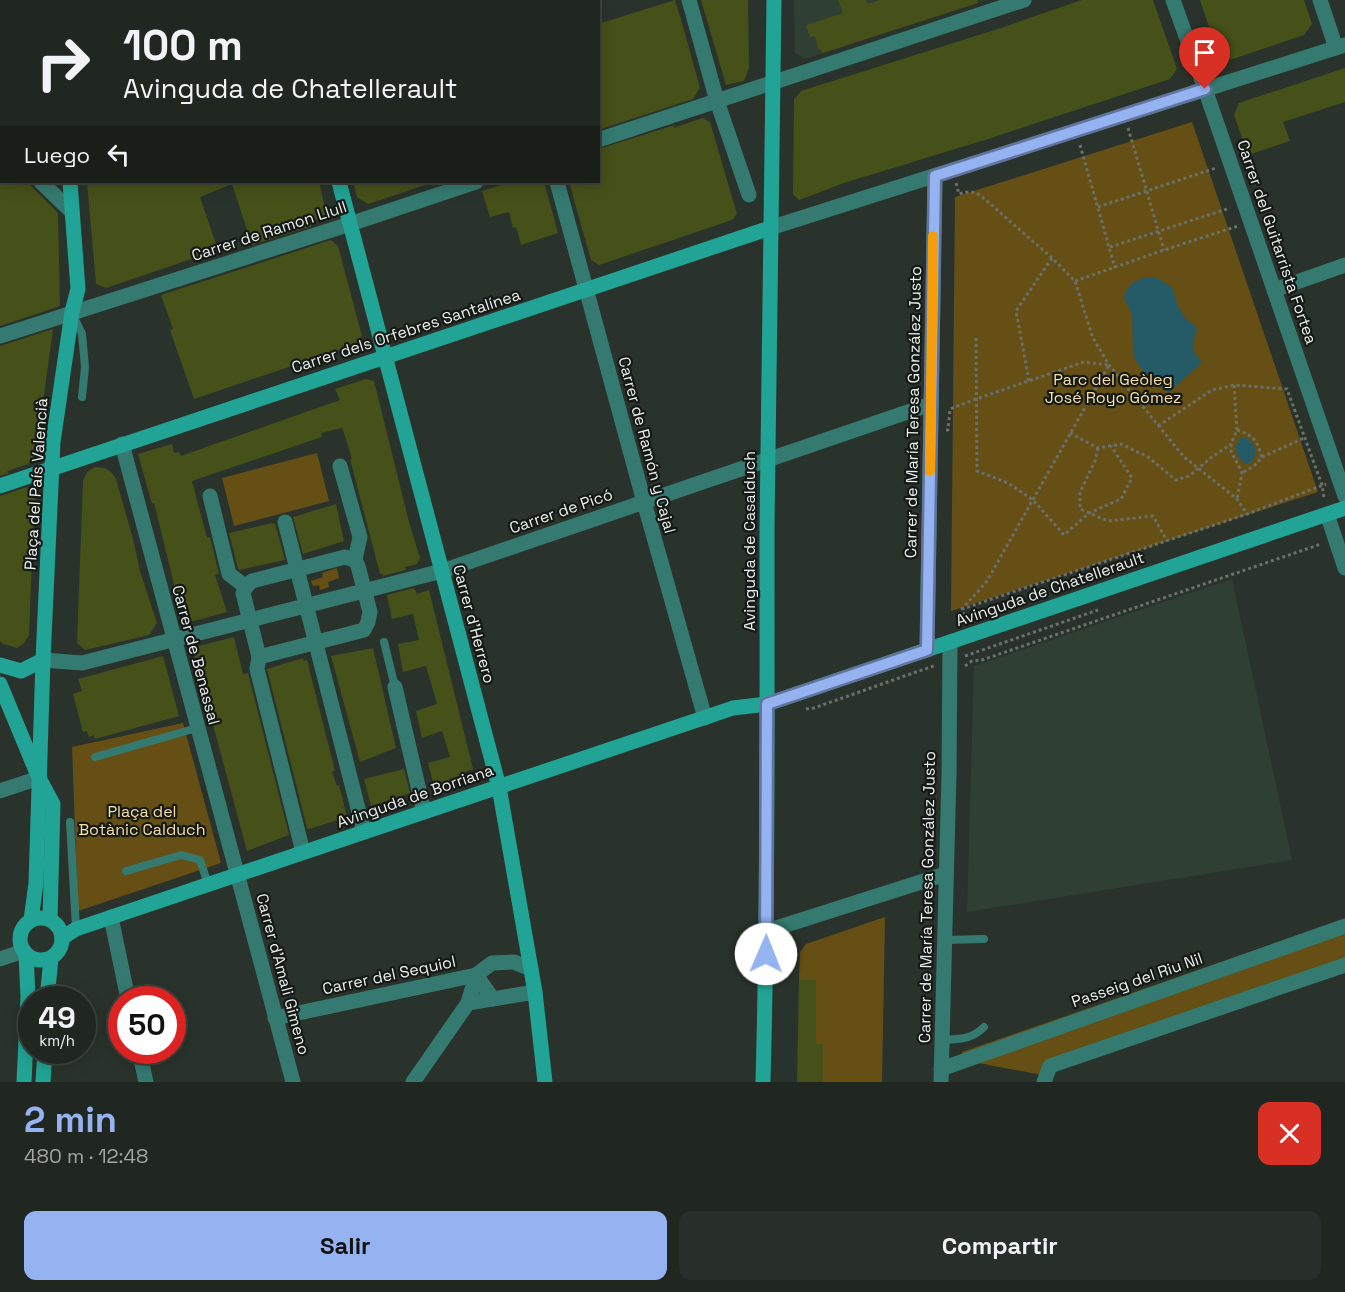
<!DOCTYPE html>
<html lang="es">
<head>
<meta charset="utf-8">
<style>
  body { margin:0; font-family:"Space Grotesk",sans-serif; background:#282e29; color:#f1f3f6; height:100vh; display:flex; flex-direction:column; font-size:22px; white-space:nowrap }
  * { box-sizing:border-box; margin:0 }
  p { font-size:20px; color:#a2a5a5 }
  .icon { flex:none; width:33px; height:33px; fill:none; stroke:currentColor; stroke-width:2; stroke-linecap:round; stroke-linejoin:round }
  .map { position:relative; height:1082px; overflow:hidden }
  .side { display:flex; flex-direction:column; background:#202620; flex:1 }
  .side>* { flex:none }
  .top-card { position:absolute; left:0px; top:0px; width:600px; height:183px; box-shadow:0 3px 15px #0003,0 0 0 2px #3d433e; background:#202620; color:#f1f3f6; overflow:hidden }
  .speed { position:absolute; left:18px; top:986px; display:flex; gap:12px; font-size:30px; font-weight:700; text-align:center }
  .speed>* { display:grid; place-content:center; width:78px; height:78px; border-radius:50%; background:#202620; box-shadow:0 3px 15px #0003,0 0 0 2px #3d433e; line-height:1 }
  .speed small { font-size:15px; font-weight:400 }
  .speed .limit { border:9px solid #d22; background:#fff; color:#111 }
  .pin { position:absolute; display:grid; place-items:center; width:51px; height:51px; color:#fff; margin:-62px -26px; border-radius:50% 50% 50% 0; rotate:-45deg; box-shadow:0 0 6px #0007 }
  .pin .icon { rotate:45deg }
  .me { position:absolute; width:66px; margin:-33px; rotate:1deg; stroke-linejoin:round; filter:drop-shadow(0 0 4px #0008) }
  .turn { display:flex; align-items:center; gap:21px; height:126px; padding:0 24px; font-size:27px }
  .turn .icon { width:78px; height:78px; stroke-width:2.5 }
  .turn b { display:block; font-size:42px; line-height:51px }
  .then { display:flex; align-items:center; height:57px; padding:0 24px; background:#0003; gap:12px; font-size:22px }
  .round { display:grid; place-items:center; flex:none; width:63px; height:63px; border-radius:12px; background:#282e29 }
  .overview { display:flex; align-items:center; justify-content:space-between; height:102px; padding:0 24px }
  h1 { font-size:36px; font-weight:600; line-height:45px; color:#95b2f1 }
  .action { display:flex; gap:12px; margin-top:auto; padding:12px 24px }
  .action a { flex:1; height:69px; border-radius:12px; background:#95b2f1; color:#111; font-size:24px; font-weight:600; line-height:69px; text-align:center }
  .action a+a { background:#282e29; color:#f1f3f6 }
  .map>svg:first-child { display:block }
  .built { fill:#303f33 }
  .green { fill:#654f15 }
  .water { fill:#255a67 }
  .building { fill:#465019 }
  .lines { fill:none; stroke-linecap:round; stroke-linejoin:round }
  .path { stroke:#69716a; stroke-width:3; stroke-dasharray:3 3; stroke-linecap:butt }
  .lane { stroke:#357a70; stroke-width:8 }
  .street { stroke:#357a70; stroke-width:15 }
  .secondary { stroke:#21a495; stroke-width:15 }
  .route-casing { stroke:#61749d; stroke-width:15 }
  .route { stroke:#95b2f1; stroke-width:10 }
  .slow { stroke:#f59e0b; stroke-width:10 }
  .labels { text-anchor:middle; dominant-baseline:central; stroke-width:4.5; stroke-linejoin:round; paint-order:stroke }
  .street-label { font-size:16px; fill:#eaefeb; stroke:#151916 }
  .park-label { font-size:16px; fill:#f8dfa6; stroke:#151916 }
</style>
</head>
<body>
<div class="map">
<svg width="1345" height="1082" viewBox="0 0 1345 1082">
  <rect width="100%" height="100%" fill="#2a332b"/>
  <g class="built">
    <polygon points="794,0 986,0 805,59 795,53"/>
    <polygon points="1232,579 1292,860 967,912 974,666"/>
  </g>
  <g class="green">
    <polygon points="1192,122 1318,492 951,611 955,197"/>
    <polygon points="317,453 329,501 234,526 222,478"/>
    <polygon points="337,568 339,578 328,582 329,587 320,590 319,585 313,586 311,581 323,577 322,573"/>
    <polygon points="183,723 221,863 78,911 72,747"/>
    <polygon points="885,917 882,1082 823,1082 823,1044 816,1044 816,980 799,980 800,952 806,944"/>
    <polygon points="1345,919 1345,971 1037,1074 962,1060 962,1052"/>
  </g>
  <g class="water">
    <path d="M1153 277C1163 279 1164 284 1172 287 1175 298 1179 311 1186 319 1191 324 1194 323 1197 329 1192 346 1189 348 1202 362L1170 392 1166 391 1155 379 1146 374 1135 360 1133 349 1132 314 1124 298 1126 291 1132 283 1143 278Z"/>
    <path d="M1246 437C1255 444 1258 452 1252 462L1246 464C1236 457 1233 449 1239 439Z"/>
  </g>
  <g class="building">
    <polygon points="675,0 682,23 700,88 693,99 598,130 598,24"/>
    <polygon points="701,0 748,0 749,68 744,81 726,85"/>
    <polygon points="838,0 866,0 868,4 880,0 977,0 978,3 823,53 818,48 815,36 810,37 806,25 843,13"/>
    <polygon points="1082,0 1153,0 1177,69 1170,79 988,139 844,183 799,200 793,194 794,100 801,91 1001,28"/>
    <polygon points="1200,0 1304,0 1312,24 1304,35 1221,63"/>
    <polygon points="1345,68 1345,102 1283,122 1290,141 1248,155 1234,115 1239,103"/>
    <polygon points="703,118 710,122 737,214 732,220 599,265 591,260 569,182 598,182 598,149 675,125 673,128"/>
    <polygon points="0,182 27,182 58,213 60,306 0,326"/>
    <polygon points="87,182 319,182 327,216 307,222 312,226 252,245 232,184 200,197 218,250 106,288 96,284"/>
    <polygon points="353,182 427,182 428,184 368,204 357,197"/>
    <polygon points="512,182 544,182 558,233 521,245 516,227 513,228 509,212 490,217 482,191"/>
    <polygon points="331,240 338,246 362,336 357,344 194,399 170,330 173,329 161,295"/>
    <polygon points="53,329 36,454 28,464 7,471 9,473 0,476 0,346"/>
    <polygon points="366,379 374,381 409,522 420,558 417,564 405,567 406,570 383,576 383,574 380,574 350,459 352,459 343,430 342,428 321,433 322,437 192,481 207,538 210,537 219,574 215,575 227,612 190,622 185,619 175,588 154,503 152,504 138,454 172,444 174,453 179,452 181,456 340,400 335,389"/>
    <polygon points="95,467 105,468 112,473 116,479 133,539 140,571 157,623 149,635 85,650 77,643 83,481 87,472"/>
    <polygon points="27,487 36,495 34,509 29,635 24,643 17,648 3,644 0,641 0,496"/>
    <polygon points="336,504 344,541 303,554 293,517"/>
    <polygon points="272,523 272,524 275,523 285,560 239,570 238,568 229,533"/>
    <polygon points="414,588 417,594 429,590 473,769 462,773 464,777 434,786 428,763 450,757 442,731 422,738 416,711 437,704 426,666 403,672 398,644 419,640 413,614 392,619 387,595"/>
    <polygon points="234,637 243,674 248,673 289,835 247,851 194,654 199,646"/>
    <polygon points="373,648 396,748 360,762 331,656"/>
    <polygon points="163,656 179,716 95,739 94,735 89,737 87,731 83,732 73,694 82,691 78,679"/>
    <polygon points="303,658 304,661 307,660 335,771 332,772 337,786 339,785 347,817 309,829 307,828 267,669"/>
    <polygon points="404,769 410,793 371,806 364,779"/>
    <polygon points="799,980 816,980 816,1044 823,1044 823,1082 797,1082"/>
  </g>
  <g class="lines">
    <g class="path">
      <polyline points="1128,128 1164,250"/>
      <polyline points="1080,145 1115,268"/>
      <path d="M956 183 959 194C968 191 972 191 980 195L1052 258 1075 281 1093 338 1109 365 1184 457 1237 499 1247 514"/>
      <polyline points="1098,207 1216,168"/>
      <polyline points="1110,247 1230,208"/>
      <polyline points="1075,281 1164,250 1238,226"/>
      <polyline points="976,338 977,471 1008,483 1033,500 1064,535 1089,513 1121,499 1132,478 1111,446"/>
      <polyline points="1029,381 1016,311 1052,258"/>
      <polyline points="1234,385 1237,430 1231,444 1231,451 1242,473 1237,499"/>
      <polyline points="1158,426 1212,390 1234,385 1287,389 1322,485 1324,498"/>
      <polyline points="946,430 948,430 950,409 976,399 1084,362 1109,365 987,581 962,609"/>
      <path d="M1237 430C1255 436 1256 440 1262 457L1254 466 1242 473"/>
      <polyline points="1070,433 1098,448 1121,444 1148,457 1176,480 1189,476 1212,457 1231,444"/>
      <polyline points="1098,448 1095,461 1080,492 1080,509 1108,521 1153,516 1167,541"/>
      <polyline points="1262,457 1304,438"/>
      <polyline points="966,621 962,609 1247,514 1326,484"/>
      <polyline points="965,656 1098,610"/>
      <polyline points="965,666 972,661 982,660 1321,544"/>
      <polyline points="806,709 814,708 936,665"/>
    </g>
    <g class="lane">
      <polyline points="74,317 82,334 85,367 82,397"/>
      <polyline points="384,642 395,687"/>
      <polyline points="95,757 197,728"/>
      <polyline points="70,822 76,929"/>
      <polyline points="126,871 181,855 200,860 208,884"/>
      <polyline points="944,940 984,939"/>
      <path d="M942 1040C960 1039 971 1040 984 1027"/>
    </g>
    <g class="street">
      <polyline points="508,0 509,2"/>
      <polyline points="689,0 717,101 749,195"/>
      <polyline points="1173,0 1205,89 1345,496"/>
      <polyline points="1320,0 1336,48"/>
      <polyline points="408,2 412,0"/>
      <polyline points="598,140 1024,0"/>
      <polyline points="0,142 2,143"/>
      <polyline points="41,182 72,212"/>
      <polyline points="557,182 644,502 705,718"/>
      <polyline points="770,228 1345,45"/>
      <polyline points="1274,290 1345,265"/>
      <polyline points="0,336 350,224 476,182"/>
      <polyline points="122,444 293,1082"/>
      <polyline points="340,466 360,537 355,560 358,566 370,612 368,622 364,630 259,657 243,593 246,587 252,581 345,557 355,560"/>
      <polyline points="210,496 229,574 246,587"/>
      <polyline points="1327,514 1345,568"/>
      <polyline points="285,522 364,832"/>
      <polyline points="927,650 935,176"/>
      <polyline points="259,657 257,669 303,852"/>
      <polyline points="43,660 82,663 442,571 931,404"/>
      <polyline points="395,687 424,812"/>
      <polyline points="0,791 39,778"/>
      <polyline points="111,917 128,999"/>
      <polyline points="767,931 946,874"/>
      <polyline points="0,959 24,951"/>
      <polyline points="468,1003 535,992"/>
      <polyline points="275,1018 476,975 493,999"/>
      <polyline points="139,1050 146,1082"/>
      <polyline points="941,1069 1345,926"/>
      <polyline points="413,1082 468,1003 476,975 492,963 514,962 531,969"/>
      <polyline points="941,1082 949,773 950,642"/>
      <polyline points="1044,1082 1050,1066 1345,965"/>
    </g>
    <g class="secondary">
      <polyline points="55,0 55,2"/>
      <polyline points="293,0 293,2"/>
      <polyline points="339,182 499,787 535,992 545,1082"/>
      <polyline points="0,486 770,228"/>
      <polyline points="0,665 21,671 43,660"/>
      <polyline points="0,684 39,778 53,804 50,919"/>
      <circle cx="41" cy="939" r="21"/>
      <polyline points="31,920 36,883 43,660 53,442 72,312 78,289 70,182"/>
      <polyline points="62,938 76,929 733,708 767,704 1345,508"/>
      <polyline points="47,999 51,958"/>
      <polyline points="24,1082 28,997 26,954"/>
      <polyline points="43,1082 45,1050"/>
      <path d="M763 1082C768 897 767 712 767 527 768 352 771 176 774 0"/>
    </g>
  </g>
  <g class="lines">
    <defs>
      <polyline id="route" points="766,954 767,704 927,650 935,176 1205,89"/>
    </defs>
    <use href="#route" class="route-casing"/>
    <use href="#route" class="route"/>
    <polyline class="slow" points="930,471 933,236"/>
  </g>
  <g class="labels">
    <g class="street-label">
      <text transform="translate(269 231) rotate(-18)">Carrer de Ramon Llull</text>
      <text transform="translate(1277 242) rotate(71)">Carrer del Guitarrista Fortea</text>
      <text transform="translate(406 331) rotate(-18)">Carrer dels Orfebres Santalínea</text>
      <text transform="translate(913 412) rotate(-89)">Carrer de María Teresa González Justo</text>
      <text transform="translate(647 445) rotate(75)">Carrer de Ramón y Cajal</text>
      <text transform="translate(36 484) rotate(-86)">Plaça del País Valencià</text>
      <text transform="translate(561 511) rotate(-19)">Carrer de Picó</text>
      <text transform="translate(749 541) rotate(-90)">Avinguda de Casalduch</text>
      <text transform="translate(1050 589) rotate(-19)">Avinguda de Chatellerault</text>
      <text transform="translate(474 624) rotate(75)">Carrer d'Herrero</text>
      <text transform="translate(196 655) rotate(75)">Carrer de Benassal</text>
      <text transform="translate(415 796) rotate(-19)">Avinguda de Borriana</text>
      <text transform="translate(927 897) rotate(-89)">Carrer de María Teresa González Justo</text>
      <text transform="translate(283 974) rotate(75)">Carrer d'Amali Gimeno</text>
      <text transform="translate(389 975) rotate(-12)">Carrer del Sequiol</text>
      <text transform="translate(1137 980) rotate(-19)">Passeig del Riu Nil</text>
    </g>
    <g class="park-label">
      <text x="1113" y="379">Parc del Geòleg<tspan x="1113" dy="18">José Royo Gómez</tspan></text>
      <text x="142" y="811">Plaça del<tspan x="142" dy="18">Botànic Calduch</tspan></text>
    </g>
  </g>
</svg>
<div class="speed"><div>49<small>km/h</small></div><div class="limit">50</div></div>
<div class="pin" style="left:1205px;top:89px;background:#d93025"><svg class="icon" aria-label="arrive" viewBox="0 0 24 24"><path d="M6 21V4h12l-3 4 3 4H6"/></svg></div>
<svg class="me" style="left:766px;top:954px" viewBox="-20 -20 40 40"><circle r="19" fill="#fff"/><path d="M0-13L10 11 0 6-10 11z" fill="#95b2f1"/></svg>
<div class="top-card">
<div class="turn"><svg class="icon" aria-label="right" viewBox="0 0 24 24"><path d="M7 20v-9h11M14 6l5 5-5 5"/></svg><div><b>100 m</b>Avinguda de Chatellerault</div></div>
<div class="then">Luego<svg class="icon" aria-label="left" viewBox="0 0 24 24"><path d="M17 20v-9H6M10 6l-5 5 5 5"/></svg></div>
</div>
</div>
<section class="side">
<div class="overview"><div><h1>2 min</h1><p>480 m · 12:48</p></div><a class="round" style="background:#d93025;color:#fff"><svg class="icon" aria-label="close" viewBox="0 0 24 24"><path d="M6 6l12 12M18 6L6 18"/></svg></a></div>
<div class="action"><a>Salir</a><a>Compartir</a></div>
</section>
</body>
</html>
